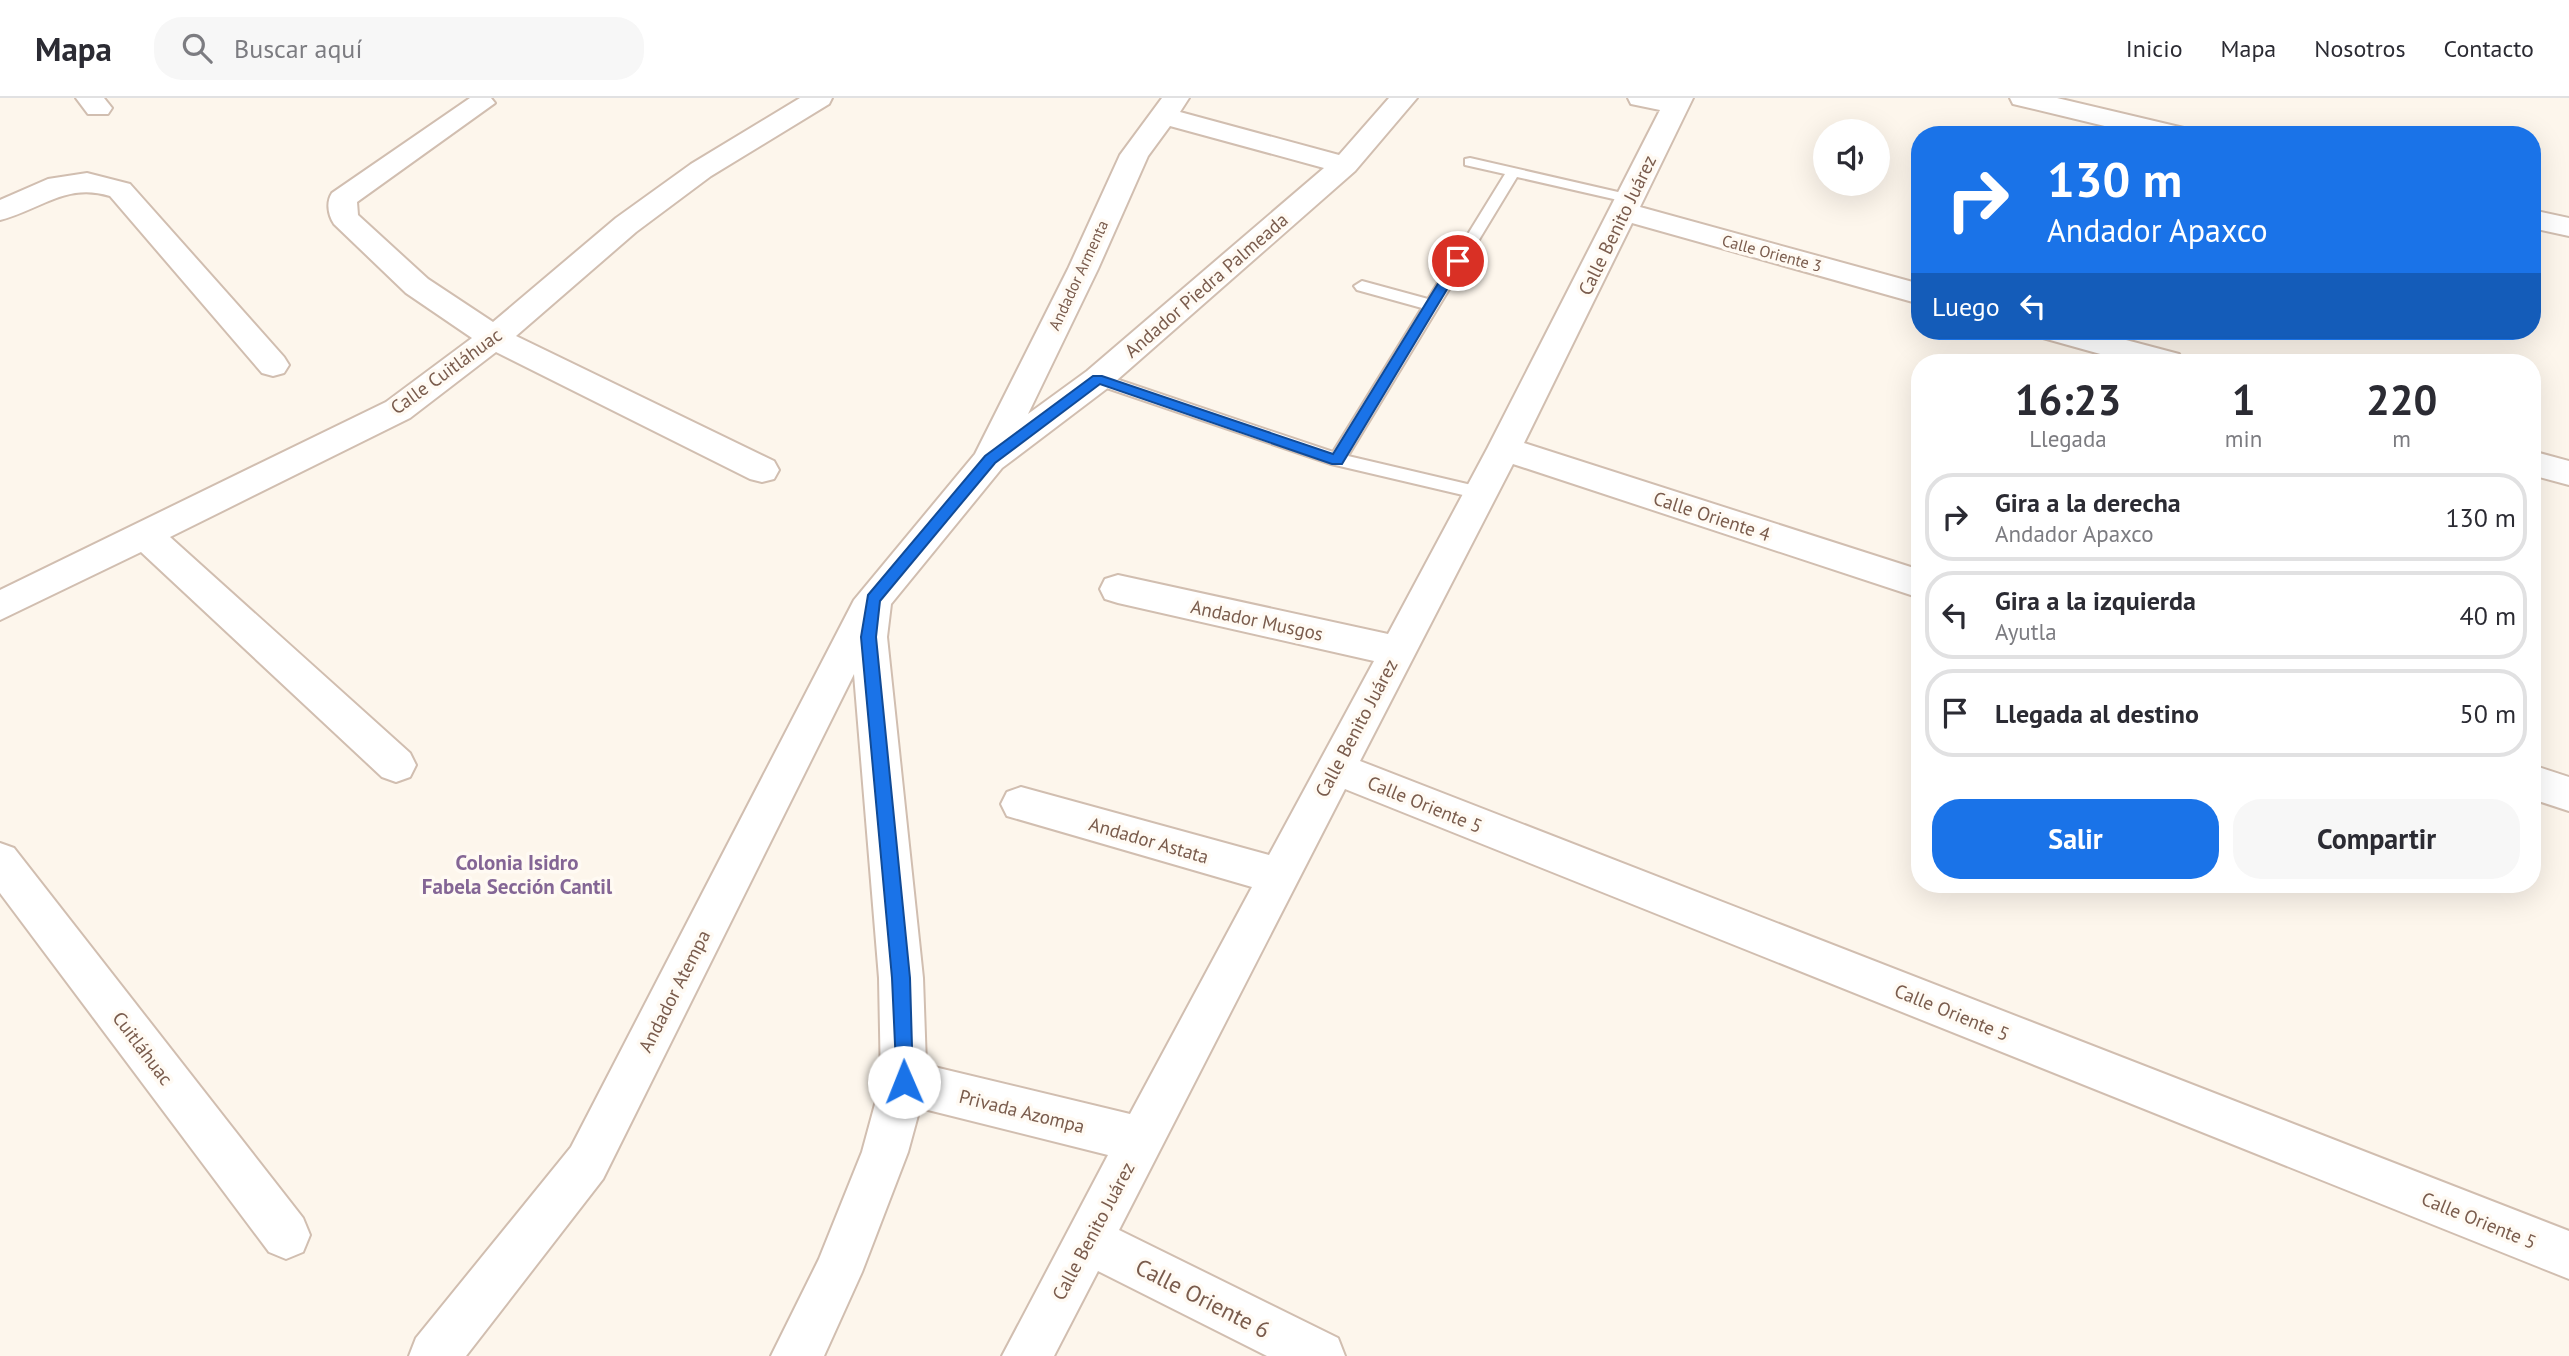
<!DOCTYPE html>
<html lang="es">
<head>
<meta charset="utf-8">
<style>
  body { margin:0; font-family:"PT Sans",sans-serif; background:#f7f7f7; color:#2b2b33; height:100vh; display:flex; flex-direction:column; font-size:26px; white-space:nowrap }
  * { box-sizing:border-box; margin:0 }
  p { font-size:23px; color:#7c7c81 }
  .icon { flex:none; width:38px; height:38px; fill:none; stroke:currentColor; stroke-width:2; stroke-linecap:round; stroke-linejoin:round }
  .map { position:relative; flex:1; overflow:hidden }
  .sheet { position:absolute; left:1911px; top:256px; width:630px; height:539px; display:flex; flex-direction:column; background:#fff; border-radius:28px; box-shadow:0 7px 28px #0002 }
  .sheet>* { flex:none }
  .hud { position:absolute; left:1911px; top:28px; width:630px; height:214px; border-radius:28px; box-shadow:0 7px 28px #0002; background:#1a73e8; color:#fff; overflow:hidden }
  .buttons { position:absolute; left:1813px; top:21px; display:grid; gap:14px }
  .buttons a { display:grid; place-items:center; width:77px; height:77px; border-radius:50%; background:#fff; box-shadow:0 7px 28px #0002; font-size:35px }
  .pin { position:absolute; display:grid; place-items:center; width:60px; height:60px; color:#fff; margin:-30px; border:4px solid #fff; border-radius:50%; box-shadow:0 2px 7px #0007 }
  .me { position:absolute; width:77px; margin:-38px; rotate:359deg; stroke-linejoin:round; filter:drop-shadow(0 0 5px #0008) }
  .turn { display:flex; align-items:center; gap:24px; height:147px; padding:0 21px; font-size:32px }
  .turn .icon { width:91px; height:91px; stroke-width:2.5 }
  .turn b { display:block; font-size:49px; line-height:60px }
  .then { display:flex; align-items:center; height:66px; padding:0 21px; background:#0003; gap:14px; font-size:26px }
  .eta { display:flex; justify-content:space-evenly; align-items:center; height:119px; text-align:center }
  .eta b { font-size:42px; font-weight:800; line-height:49px }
  .primary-button { display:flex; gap:14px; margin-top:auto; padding:14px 21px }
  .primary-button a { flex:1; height:80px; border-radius:28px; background:#1a73e8; color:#fff; font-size:28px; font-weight:800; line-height:80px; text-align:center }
  .primary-button a+a { background:#f7f7f7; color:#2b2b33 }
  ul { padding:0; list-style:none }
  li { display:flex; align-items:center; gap:21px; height:88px; margin:0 14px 10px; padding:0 7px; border:4px solid #e1e1e2; border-radius:28px }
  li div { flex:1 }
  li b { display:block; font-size:26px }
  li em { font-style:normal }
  header { display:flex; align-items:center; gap:42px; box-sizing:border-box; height:98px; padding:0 35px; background:#fff; border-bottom:2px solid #e1e1e2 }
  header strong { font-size:33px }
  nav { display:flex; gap:38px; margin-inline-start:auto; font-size:24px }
  .search { width:490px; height:63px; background:#f7f7f7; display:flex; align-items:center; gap:18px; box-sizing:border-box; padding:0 24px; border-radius:28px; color:#7c7c81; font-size:26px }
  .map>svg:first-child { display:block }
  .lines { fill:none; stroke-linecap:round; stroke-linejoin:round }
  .lane-casing { stroke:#d1beb0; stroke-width:4 }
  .street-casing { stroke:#d1beb0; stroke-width:4 }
  .lane { fill:#fff; fill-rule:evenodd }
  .street { fill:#fff; fill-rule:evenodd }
  .route { fill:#1a73e8; stroke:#114b97; stroke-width:2 }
  .labels { text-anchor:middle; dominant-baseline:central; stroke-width:7; stroke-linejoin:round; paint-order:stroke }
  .far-street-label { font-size:16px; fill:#7a5c4d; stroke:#fffaf3 }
  .street-label { font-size:19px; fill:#7a5c4d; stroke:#fffaf3 }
  .neighbourhood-label { font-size:21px; font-weight:bold; fill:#846695; stroke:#fffaf3 }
  .near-street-label { font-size:23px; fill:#7a5c4d; stroke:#fffaf3 }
</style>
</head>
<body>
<header>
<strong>Mapa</strong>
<div class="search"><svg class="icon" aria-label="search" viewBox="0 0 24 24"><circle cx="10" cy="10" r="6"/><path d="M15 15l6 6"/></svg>Buscar aquí</div>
<nav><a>Inicio</a><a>Mapa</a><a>Nosotros</a><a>Contacto</a></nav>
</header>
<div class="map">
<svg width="2569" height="1258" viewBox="0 0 2569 1258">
  <rect width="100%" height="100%" fill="#fdf6ec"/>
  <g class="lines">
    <defs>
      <polygon id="lane" points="1470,60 1631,97 1638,101 1631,105 1517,79 1348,358 1480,389 1489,395 1486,399 1480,401 1331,366 1092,285 1090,281 1098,275 1104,277 1333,354 1422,210 1357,192 1354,188 1362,183 1428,201 1505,76 1465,67 1465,61"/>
      <g id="street">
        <polygon points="76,0 104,0 112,10 108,16 88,16"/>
        <path d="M470 0H491L495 5 357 104 358 117 428 181 493 224 616 120 691 66 800 0H832L829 6 711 78 636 134 516 238 774 363 779 372 774 381 762 384 750 381 496 254 410 320 170 439 410 655 416 667 410 679 396 684 382 679 141 454 0 522V492L386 304 472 240 406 195 334 126C328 117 326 104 332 95Z"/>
        <path d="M1162 0H1189L1180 14 1339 57 1389 0H1417L1355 73 1109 289 1002 370 891 506 887 539 923 880 926 967 1130 1016 1252 789 1007 718 1001 706 1007 694 1021 689 1269 757 1374 563 1118 505 1105 501 1100 491 1105 481 1118 477 1388 536 1487 351 1660 12 1631 6 1628 0H1693L1640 109 1920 186V206L1632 125 1524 345 1920 472V500L1513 366 1360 663 2569 1133V1181L1345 691 1119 1132 1338 1240 1345 1258H1267L1098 1173 1054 1258H1002L1108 1057 920 1010 908 1054 862 1174 824 1258H771L819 1161 862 1054 881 984 879 880 854 576 603 1081 466 1258H409L416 1240 571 1049 854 502 975 356 1068 171 1120 57ZM1170 28 1324 70 1087 273 1028 316 1098 171 1148 58Z"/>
        <polygon points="2010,0 2057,0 2188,31 2192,37 2142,37 2013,6"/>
        <path d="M87 75 130 86 284 259 289 267 284 275 273 278 262 275 110 98C66 84 40 112 0 122V102L48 81Z"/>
        <polygon points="2532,112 2569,120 2569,138 2532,130"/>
        <polygon points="2038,233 2092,233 2179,256 2184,264 2129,264 2043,240"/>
        <polygon points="2532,353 2569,363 2569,387 2532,377"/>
        <polygon points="2532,667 2569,679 2569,713 2532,701"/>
        <polygon points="0,745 14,750 303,1120 310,1137 303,1154 286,1161 269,1154 0,795"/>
      </g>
    </defs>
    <use href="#lane" class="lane-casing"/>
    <use href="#street" class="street-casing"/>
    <use href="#lane" class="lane"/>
    <use href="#street" class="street"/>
  </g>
  <polygon class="route" points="1458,159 1464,163 1342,366 1332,366 1100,286 995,365 880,503 876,539 910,880 913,984 910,990 904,993 897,990 892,880 861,539 868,497 985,358 1093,278 1102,278 1333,356 1452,163"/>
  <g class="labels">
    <g class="far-street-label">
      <text transform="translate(1772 155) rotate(15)">Calle Oriente 3</text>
      <text transform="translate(1078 177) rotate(-65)">Andador Armenta</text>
    </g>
    <g class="street-label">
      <text transform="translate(1617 127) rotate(-64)">Calle Benito Juárez</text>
      <text transform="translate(1206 187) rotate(-41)">Andador Piedra Palmeada</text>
      <text transform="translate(446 273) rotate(-36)">Calle Cuitláhuac</text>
      <text transform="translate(1712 418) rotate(18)">Calle Oriente 4</text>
      <text transform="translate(1257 522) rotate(12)">Andador Musgos</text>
      <text transform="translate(1356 630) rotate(-62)">Calle Benito Juárez</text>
      <text transform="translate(1425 706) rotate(22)">Calle Oriente 5</text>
      <text transform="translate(1149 742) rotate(16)">Andador Astata</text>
      <text transform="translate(674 893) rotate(-63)">Andador Atempa</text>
      <text transform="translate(1952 914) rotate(22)">Calle Oriente 5</text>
      <text transform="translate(143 950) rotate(53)">Cuitláhuac</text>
      <text transform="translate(1022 1013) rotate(14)">Privada Azompa</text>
      <text transform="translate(2479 1122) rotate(22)">Calle Oriente 5</text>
      <text transform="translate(1093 1133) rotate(-62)">Calle Benito Juárez</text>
    </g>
    <g class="neighbourhood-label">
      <text x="517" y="764">Colonia Isidro<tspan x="517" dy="24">Fabela Sección Cantil</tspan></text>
    </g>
    <g class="near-street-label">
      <text transform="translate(1203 1200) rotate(27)">Calle Oriente 6</text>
    </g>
  </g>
</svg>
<div class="buttons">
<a><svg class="icon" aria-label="sound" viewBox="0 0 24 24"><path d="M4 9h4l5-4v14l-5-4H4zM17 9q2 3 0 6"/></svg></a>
</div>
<div class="pin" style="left:1458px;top:163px;background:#d93025"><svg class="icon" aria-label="arrive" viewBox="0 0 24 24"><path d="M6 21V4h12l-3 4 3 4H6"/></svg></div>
<svg class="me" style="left:904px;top:984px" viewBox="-20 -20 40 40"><circle r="19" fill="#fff"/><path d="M0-13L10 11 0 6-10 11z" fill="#1a73e8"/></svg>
<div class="hud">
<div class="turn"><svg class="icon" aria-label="right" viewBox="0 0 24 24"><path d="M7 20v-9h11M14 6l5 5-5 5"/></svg><div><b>130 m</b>Andador Apaxco</div></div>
<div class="then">Luego<svg class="icon" aria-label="left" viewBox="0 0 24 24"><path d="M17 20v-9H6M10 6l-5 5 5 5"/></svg></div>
</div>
<section class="sheet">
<div class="eta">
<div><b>16:23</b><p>Llegada</p></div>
<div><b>1</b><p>min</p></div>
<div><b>220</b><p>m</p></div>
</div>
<ul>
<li><svg class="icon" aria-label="right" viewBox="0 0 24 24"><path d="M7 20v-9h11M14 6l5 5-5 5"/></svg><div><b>Gira a la derecha</b><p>Andador Apaxco</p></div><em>130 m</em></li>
<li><svg class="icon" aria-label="left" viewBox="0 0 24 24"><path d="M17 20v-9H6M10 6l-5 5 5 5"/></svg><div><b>Gira a la izquierda</b><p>Ayutla</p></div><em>40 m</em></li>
<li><svg class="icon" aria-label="arrive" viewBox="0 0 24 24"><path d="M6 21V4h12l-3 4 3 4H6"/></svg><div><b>Llegada al destino</b></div><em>50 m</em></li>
</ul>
<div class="primary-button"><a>Salir</a><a>Compartir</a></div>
</section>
</div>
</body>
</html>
